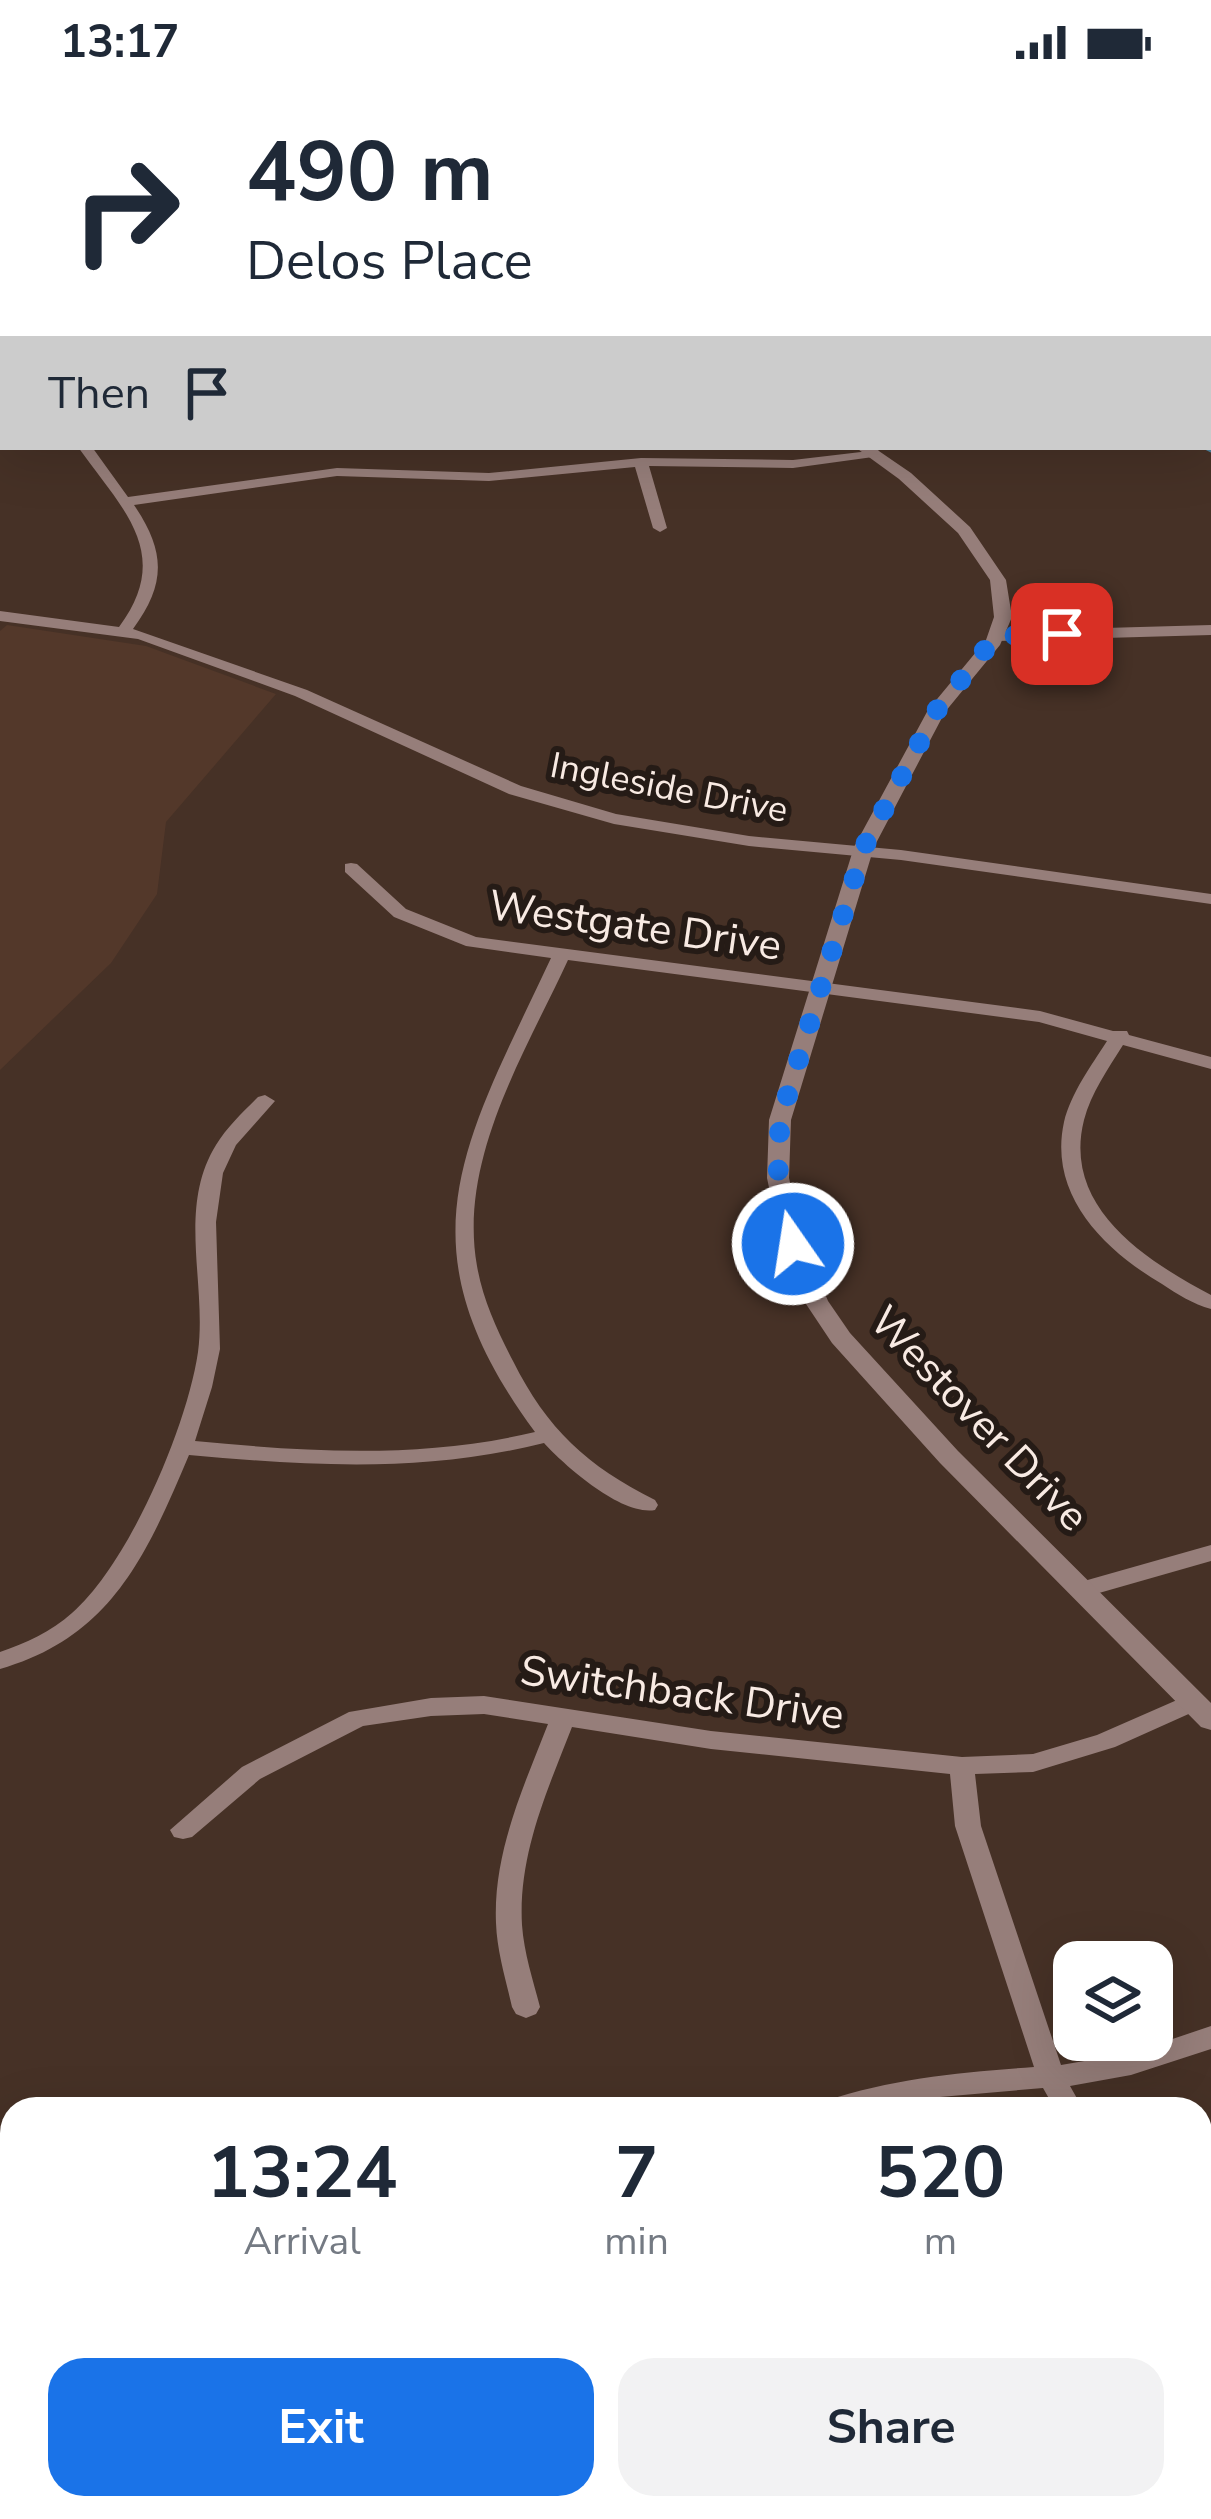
<!DOCTYPE html>
<html lang="en">
<head>
<meta charset="utf-8">
<style>
  body { margin:0; font-family:"Nunito Sans",sans-serif; background:#f2f2f3; color:#1f2937; height:100vh; display:flex; flex-direction:column; font-size:45px; white-space:nowrap }
  * { box-sizing:border-box; margin:0 }
  p { font-size:39px; color:#747a83 }
  .icon { flex:none; width:66px; height:66px; fill:none; stroke:currentColor; stroke-width:2; stroke-linecap:round; stroke-linejoin:round }
  .map { position:relative; flex:1; overflow:hidden }
  .details { position:absolute; left:0px; top:2013px; width:1212px; height:423px; display:flex; flex-direction:column; background:#fff; border-radius:36px 36px 0 0; box-shadow:0 12px 48px #0002 }
  .details>* { flex:none }
  .hud { position:absolute; left:0px; top:0px; width:1212px; height:366px; box-shadow:0 12px 48px #0002; background:#fff; color:#1f2937; overflow:hidden }
  .controls { position:absolute; left:1053px; top:1857px; display:grid; gap:24px }
  .controls a { display:grid; place-items:center; width:120px; height:120px; border-radius:24px; background:#fff; box-shadow:0 12px 48px #0002; font-size:60px }
  .pin { position:absolute; display:grid; place-items:center; width:102px; height:102px; color:#fff; margin:-51px; border-radius:24px; box-shadow:0 6px 18px #0006 }
  .me { position:absolute; width:132px; margin:-66px; rotate:347deg; stroke-linejoin:round; filter:drop-shadow(0 0 9px #0008) }
  .turn { display:flex; align-items:center; gap:42px; height:252px; padding:0 48px; font-size:54px }
  .turn .icon { width:156px; height:156px; stroke-width:2.5 }
  .turn b { display:block; font-size:84px; line-height:102px }
  .then { display:flex; align-items:center; height:114px; padding:0 48px; background:#0003; gap:24px; font-size:45px }
  .eta { display:flex; justify-content:space-evenly; align-items:center; height:204px; text-align:center }
  .eta b { font-size:72px; font-weight:700; line-height:84px }
  .primary-button { display:flex; gap:24px; margin-top:auto; padding:24px 48px }
  .primary-button a { flex:1; height:138px; border-radius:36px; background:#1a73e8; color:#fff; font-size:48px; font-weight:700; line-height:138px; text-align:center }
  .primary-button a+a { background:#f2f2f3; color:#1f2937 }
  .status { display:flex; justify-content:space-between; align-items:center; height:84px; padding:0 60px; background:#fff; direction:ltr }
  .status svg { height:33px; fill:currentColor }
  .map>svg:first-child { display:block }
  .built { fill:#53382a }
  .lines { fill:none; stroke-linecap:round; stroke-linejoin:round }
  .stream { stroke:#4d809a; stroke-width:3 }
  .building { fill:#dabc90; stroke:#998465; stroke-width:3 }
  .minor { fill:#967e7a; fill-rule:evenodd }
  .tertiary { fill:#967e7a; fill-rule:evenodd }
  .secondary { fill:#cca69f; fill-rule:evenodd }
  .primary { fill:#f6c5bc; fill-rule:evenodd }
  .route { stroke:#1a73e8; stroke-width:21; stroke-dasharray:0 37.8 }
  .labels { text-anchor:middle; dominant-baseline:central; stroke-width:12; stroke-linejoin:round; paint-order:stroke }
  .far-street-label { font-size:36px; fill:#f8eae3; stroke:#251b16 }
  .street-label { font-size:42px; fill:#f8eae3; stroke:#251b16 }
</style>
</head>
<body>
<div class="status"><b>13:17</b><svg viewBox="0 0 49 12"><path d="M0 12V9h3v3zM5 12V6h3v6zM10 12V3h3v9zM15 12V0h3v12zM26 1h20v11H26zM47 4h2v5h-2z"/></svg></div>
<div class="map">
<svg width="1211" height="2435" viewBox="0 0 1211 2435">
  <rect width="100%" height="100%" fill="#463126"/>
  <polygon class="built" points="7,541 146,562 276,610 166,738 157,810 111,879 0,986 0,547"/>
  <g class="lines">
    <polyline class="stream" points="1203,363 1211,367"/>
  </g>
  <polygon class="building" points="854,0 1036,0 1050,1 1050,3 852,3"/>
  <g class="lines">
    <g class="minor">
      <path d="M78 363H92L128 413 337 384 489 389 641 374 793 376 878 366 880 369 873 373 793 384 649 382 667 444 660 448 653 444 635 383 489 397 337 392 134 421C166 468 166 500 133 545L307 606 521 702 616 730 749 752 901 766 1211 810V820L901 776 749 762 614 740 509 710 295 612 138 555 0 537V527L119 543C174 469 122 425 78 363Z"/>
      <polygon points="1211,541 1211,551 996,557 988,552 996,547"/>
      <path d="M351 779 357 780 406 825 476 853 1040 927 1113 947H1127L1129 951 1211 973V985L1123 961C1108 985 1091 1009 1084 1036 1062 1123 1145 1176 1211 1211V1225C1193 1220 1177 1210 1162 1200 1104 1166 1048 1111 1064 1038 1071 1009 1091 982 1107 957L1039 938 568 876C525 969 458 1075 477 1182 483 1216 497 1246 513 1277 547 1345 587 1382 655 1416L658 1421 655 1426C622 1432 566 1383 544 1359 422 1389 313 1382 189 1371 147 1470 112 1553 0 1585V1568C26 1559 51 1548 72 1529 129 1479 187 1343 198 1268 207 1200 177 1124 216 1061 227 1043 243 1028 258 1013L265 1011 275 1017 236 1061 223 1089 216 1138 220 1265 212 1303 195 1357C310 1368 421 1375 535 1348 396 1160 464 1060 551 874L466 862 394 833 345 788V780Z"/>
      <polygon points="1211,1461 1211,1477 1085,1513 1077,1511 1073,1505 1077,1499"/>
      <path d="M1193 1609 1202 1612 1205 1618 1202 1624 1115 1663 1033 1688 975 1690 981 1742 1061 1981 1131 1969 1211 1942V1965L1131 1991 1070 2002 1083 2025H1055L1043 2004 940 2013 872 2025H821L825 2017C894 1994 962 1988 1034 1983L955 1742 950 1690 711 1665 572 1643C547 1707 518 1771 522 1841 524 1869 533 1896 540 1923L536 1930 526 1934 516 1930 512 1923C506 1896 497 1868 496 1839 493 1769 523 1704 548 1640L484 1630 431 1632 363 1642 260 1695 192 1753 183 1755 174 1753 170 1746 242 1683 349 1628 431 1614 484 1612 711 1647 962 1673 1033 1670 1097 1651Z"/>
      <polygon points="1200,2187 1211,2191 1211,2224 1200,2219"/>
      <polygon points="146,2424 180,2424 175,2435 141,2435"/>
      <polygon points="485,2424 517,2424 520,2435 488,2435"/>
    </g>
    <g class="tertiary">
      <polygon points="3,191 3,199 0,200 0,192"/>
      <rect x="0" y="282" width="3" height="9"/>
      <polygon points="855,363 873,363 911,389 970,443 1006,496 1012,533 1000,561 945,628 874,763 791,1036 789,1094 805,1161 828,1217 850,1249 958,1367 1211,1619 1211,1646 1201,1643 940,1379 832,1259 804,1217 781,1161 767,1094 769,1036 854,763 928,626 986,556 994,533 990,496 958,449 899,395"/>
    </g>
    <g class="secondary">
      <polygon points="1079,0 1093,0 1096,3 1082,3"/>
      <polygon points="1209,111 1211,112 1211,120 1209,119"/>
    </g>
    <g class="primary">
      <polygon points="1209,97 1211,98 1211,108 1209,107"/>
      <polygon points="1211,125 1211,135 1209,136 1209,126"/>
      <rect x="0" y="335" width="3" height="12"/>
    </g>
  </g>
  <g class="lines">
    <polyline class="route" points="793,1160 778,1094 780,1036 864,763 937,626 996,552 1062,550"/>
  </g>
  <g class="labels">
    <g class="far-street-label">
      <text transform="translate(669 704) rotate(11)">Ingleside Drive</text>
    </g>
    <g class="street-label">
      <text transform="translate(635 842) rotate(8)">Westgate Drive</text>
      <text transform="translate(979 1335) rotate(46)">Westover Drive</text>
      <text transform="translate(682 1609) rotate(8)">Switchback Drive</text>
    </g>
  </g>
</svg>
<div class="controls">
<a><svg class="icon" aria-label="layers" viewBox="0 0 24 24"><path d="M12 4l9 5-9 5-9-5zM3 14l9 5 9-5"/></svg></a>
</div>
<div class="pin" style="left:1062px;top:550px;background:#d93025"><svg class="icon" aria-label="arrive" viewBox="0 0 24 24"><path d="M6 21V4h12l-3 4 3 4H6"/></svg></div>
<svg class="me" style="left:793px;top:1160px" viewBox="-20 -20 40 40"><circle r="17" fill="#1a73e8" stroke="#fff" stroke-width="3"/><path d="M0-11L8 9 0 5-8 9z" fill="#fff"/></svg>
<div class="hud">
<div class="turn"><svg class="icon" aria-label="right" viewBox="0 0 24 24"><path d="M7 20v-9h11M14 6l5 5-5 5"/></svg><div><b>490 m</b>Delos Place</div></div>
<div class="then">Then<svg class="icon" aria-label="arrive" viewBox="0 0 24 24"><path d="M6 21V4h12l-3 4 3 4H6"/></svg></div>
</div>
<section class="details">
<div class="eta">
<div><b>13:24</b><p>Arrival</p></div>
<div><b>7</b><p>min</p></div>
<div><b>520</b><p>m</p></div>
</div>
<div class="primary-button"><a>Exit</a><a>Share</a></div>
</section>
</div>
</body>
</html>
